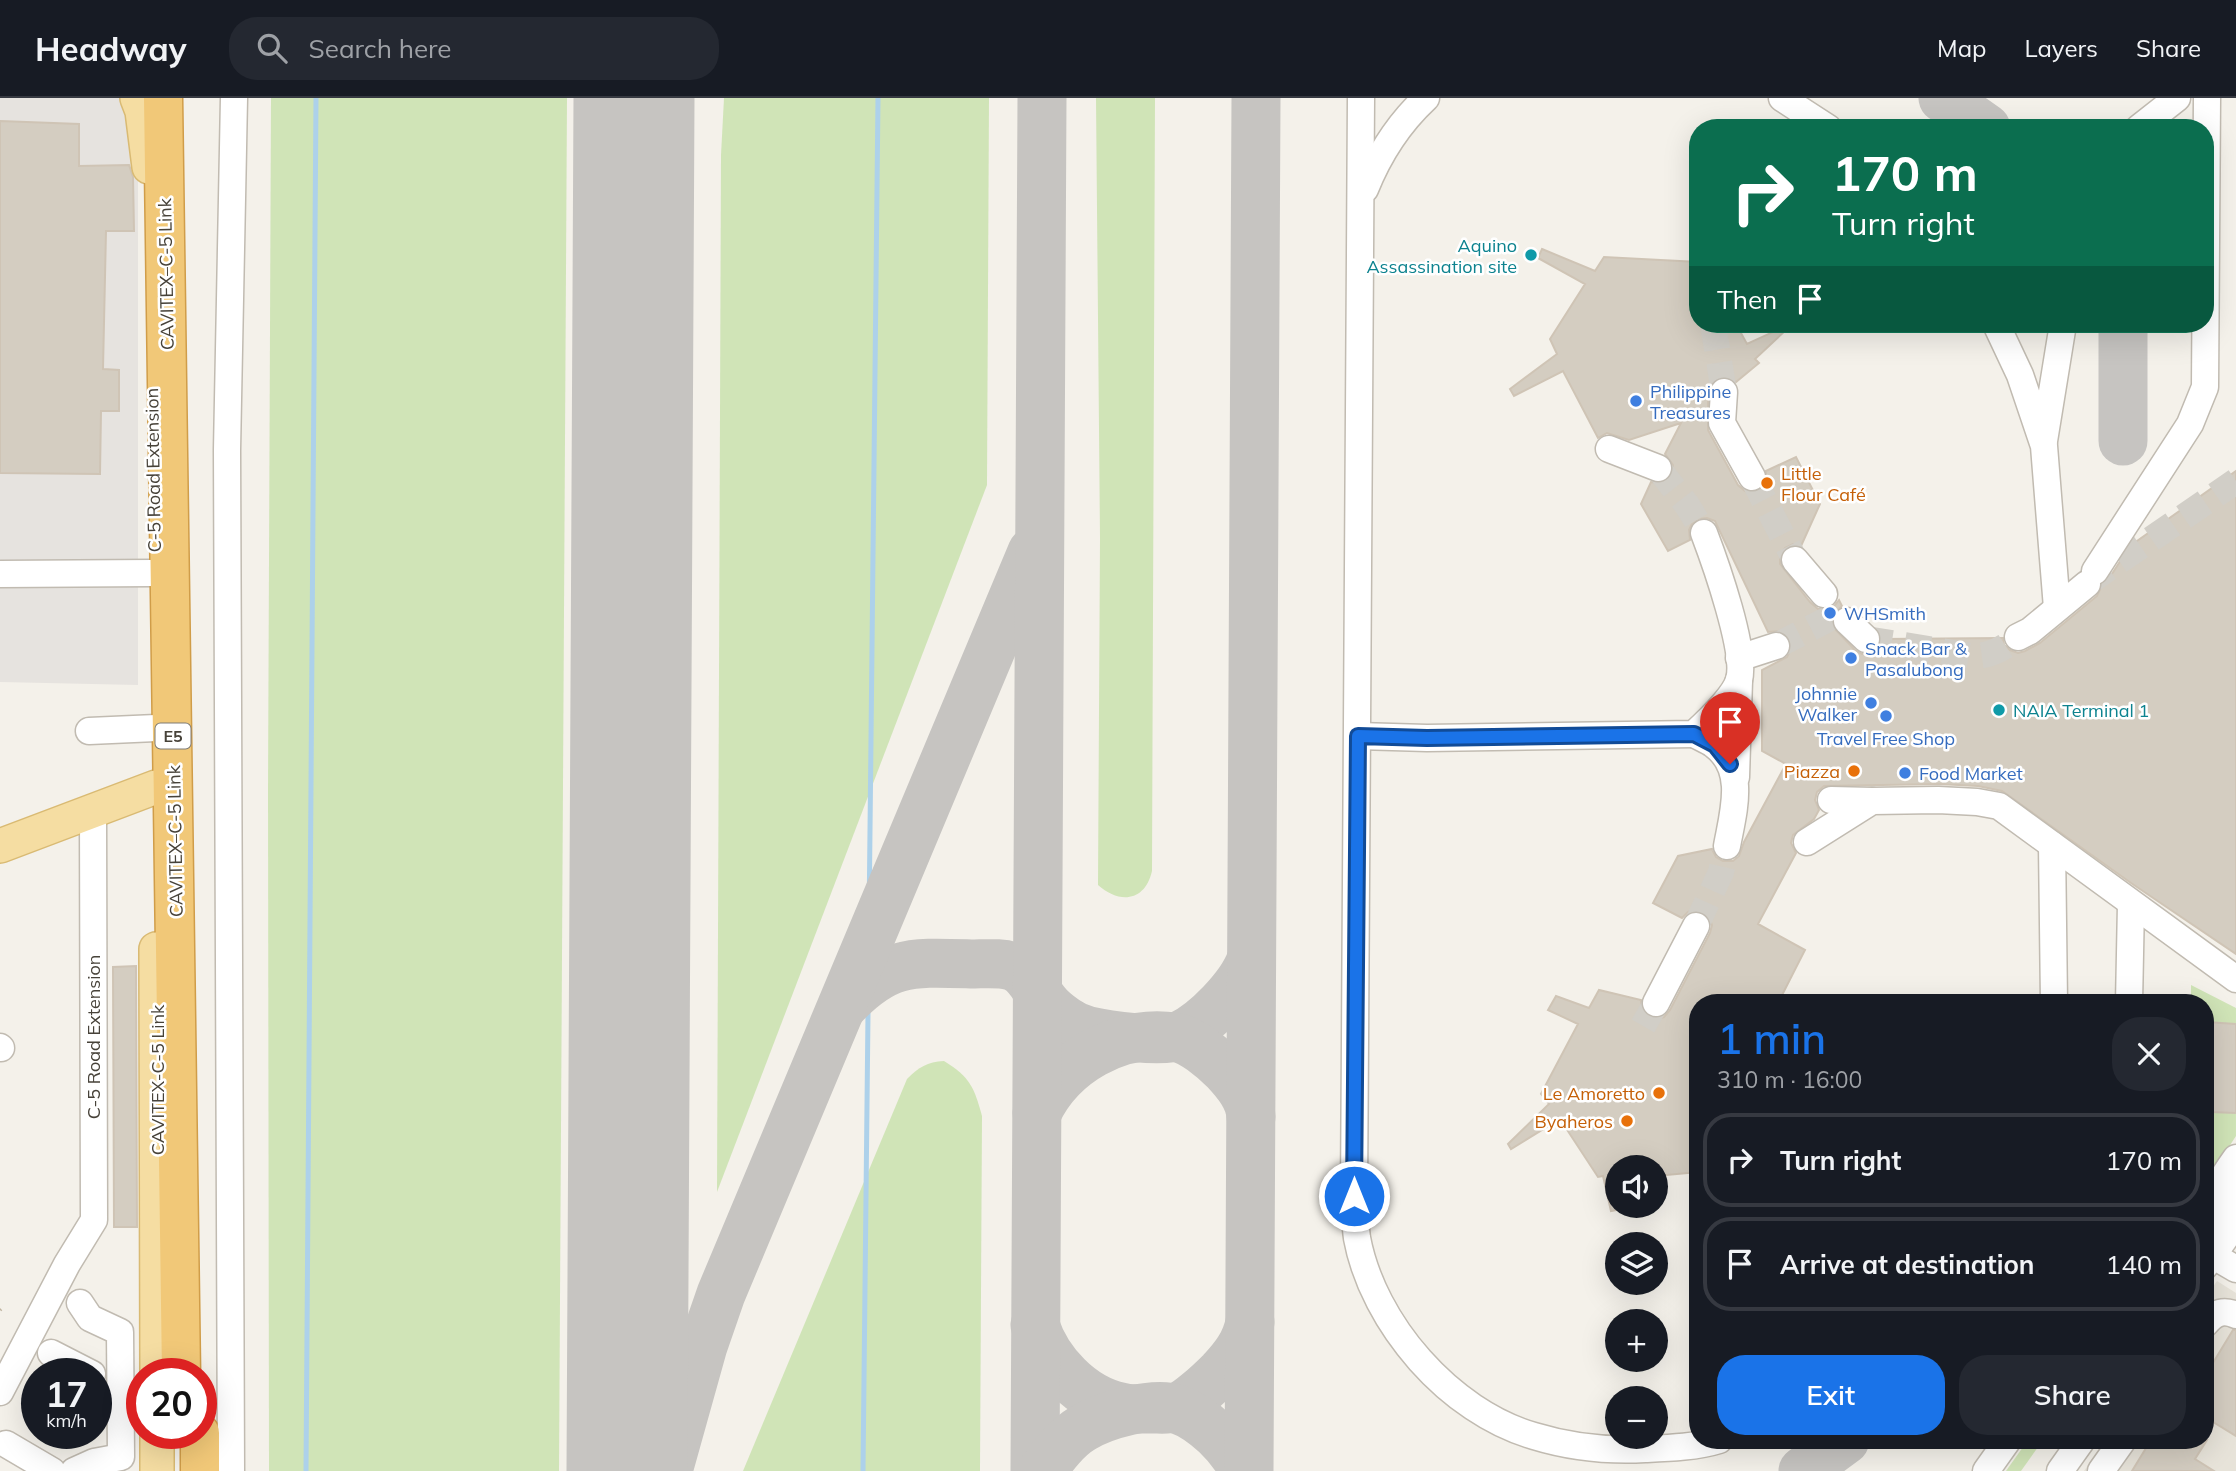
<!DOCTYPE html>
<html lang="en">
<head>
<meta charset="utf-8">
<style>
  body { margin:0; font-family:Mulish,sans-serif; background:#242831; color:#f1f3f6; height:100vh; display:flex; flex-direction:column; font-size:26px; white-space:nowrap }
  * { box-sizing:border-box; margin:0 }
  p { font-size:23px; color:#9ea1a6 }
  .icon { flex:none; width:38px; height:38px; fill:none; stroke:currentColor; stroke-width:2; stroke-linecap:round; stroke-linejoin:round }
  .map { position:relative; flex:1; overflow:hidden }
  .drawer { position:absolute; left:1689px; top:896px; width:525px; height:455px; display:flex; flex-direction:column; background:#171b24; border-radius:28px; box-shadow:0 7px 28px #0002 }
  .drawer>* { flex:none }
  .banner { position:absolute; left:1689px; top:21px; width:525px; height:214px; border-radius:28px; box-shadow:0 7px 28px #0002; background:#0b6e4f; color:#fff; overflow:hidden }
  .fabs { position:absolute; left:1605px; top:1057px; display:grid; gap:14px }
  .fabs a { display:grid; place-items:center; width:63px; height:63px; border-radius:50%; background:#171b24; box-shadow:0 7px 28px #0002; font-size:35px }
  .speed { position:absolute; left:21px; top:1260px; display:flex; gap:14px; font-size:35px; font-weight:700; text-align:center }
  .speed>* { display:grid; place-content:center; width:91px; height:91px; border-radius:50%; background:#171b24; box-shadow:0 7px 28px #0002; line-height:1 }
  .speed small { font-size:18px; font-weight:400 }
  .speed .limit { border:10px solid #d22; background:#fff; color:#111 }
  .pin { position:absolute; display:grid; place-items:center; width:60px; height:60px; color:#fff; margin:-72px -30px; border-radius:50% 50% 50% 0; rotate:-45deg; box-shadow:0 0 7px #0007 }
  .pin .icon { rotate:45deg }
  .me { position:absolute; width:77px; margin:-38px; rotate:0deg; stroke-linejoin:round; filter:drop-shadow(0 0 5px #0008) }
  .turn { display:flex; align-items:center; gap:24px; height:147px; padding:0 28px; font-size:32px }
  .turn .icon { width:91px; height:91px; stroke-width:2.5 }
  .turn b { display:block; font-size:49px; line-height:60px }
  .then { display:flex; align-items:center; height:66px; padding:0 28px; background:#0003; gap:14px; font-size:26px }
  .round { display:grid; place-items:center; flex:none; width:74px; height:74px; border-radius:28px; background:#242831 }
  .summary { display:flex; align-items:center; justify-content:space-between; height:119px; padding:0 28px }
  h1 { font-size:42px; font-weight:600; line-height:52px; color:#1a73e8 }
  .primary-button { display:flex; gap:14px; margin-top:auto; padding:14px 28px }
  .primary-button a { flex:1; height:80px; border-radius:28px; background:#1a73e8; color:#fff; font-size:28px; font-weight:600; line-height:80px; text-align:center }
  .primary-button a+a { background:#242831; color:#f1f3f6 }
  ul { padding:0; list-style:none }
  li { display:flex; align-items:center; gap:21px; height:94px; margin:0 14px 10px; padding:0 14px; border:4px solid #363941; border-radius:28px }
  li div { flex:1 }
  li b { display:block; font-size:26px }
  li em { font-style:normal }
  header { display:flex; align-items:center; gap:42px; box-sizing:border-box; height:98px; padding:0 35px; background:#171b24; border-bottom:2px solid #363941 }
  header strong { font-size:33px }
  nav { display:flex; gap:38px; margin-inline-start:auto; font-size:24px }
  .search { width:490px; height:63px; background:#242831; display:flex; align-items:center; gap:18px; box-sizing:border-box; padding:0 24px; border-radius:28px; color:#9ea1a6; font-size:26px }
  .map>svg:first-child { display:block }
  .residential { fill:#e7e3d9 }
  .industrial { fill:#e6e3df }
  .green { fill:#d0e4b7 }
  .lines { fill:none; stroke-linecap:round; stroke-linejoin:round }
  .stream { stroke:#add1ea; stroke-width:5 }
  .taxiway { stroke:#c6c4c1; stroke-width:49 }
  .runway { stroke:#c6c4c1; stroke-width:121 }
  .building { fill:#d4cdc1; stroke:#cfc4b5; stroke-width:2 }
  .minor-tunnel { stroke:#d1cec7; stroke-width:26; stroke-dasharray:26 13; stroke-linecap:butt }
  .minor-casing { stroke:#c1bbb1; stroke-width:29 }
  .major-casing { stroke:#d9ba73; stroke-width:36 }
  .highway-casing { stroke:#d09d49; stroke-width:41 }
  .path { stroke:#bfb4a0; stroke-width:3.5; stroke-dasharray:3.5 3.5; stroke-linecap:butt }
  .minor { stroke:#fff; stroke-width:26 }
  .major { stroke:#f5dda2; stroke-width:33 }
  .highway { stroke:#f1c878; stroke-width:38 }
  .route-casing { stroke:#114b97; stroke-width:18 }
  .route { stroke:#1a73e8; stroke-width:12 }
  .culture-dot { fill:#0f9aa8; stroke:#fff; stroke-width:2.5 }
  .shop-dot { fill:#3f7fe0; stroke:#fff; stroke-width:2.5 }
  .food-dot { fill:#e8710a; stroke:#fff; stroke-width:2.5 }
  .labels { text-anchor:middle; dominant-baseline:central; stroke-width:5; stroke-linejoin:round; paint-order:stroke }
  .shield { fill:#fff; stroke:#7e7b74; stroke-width:2 }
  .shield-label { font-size:16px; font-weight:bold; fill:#474239 }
  .culture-label { font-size:18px; fill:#0d838f; stroke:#fff; text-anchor:end }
  .street-label { font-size:18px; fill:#474239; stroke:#fff }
  .shop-label { font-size:18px; fill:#366cbe; stroke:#fff; text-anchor:start }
  .food-label { font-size:18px; fill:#c56008; stroke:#fff; text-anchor:end }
</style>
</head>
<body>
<header>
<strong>Headway</strong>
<div class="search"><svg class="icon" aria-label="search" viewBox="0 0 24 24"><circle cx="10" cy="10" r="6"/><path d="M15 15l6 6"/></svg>Search here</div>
<nav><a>Map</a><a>Layers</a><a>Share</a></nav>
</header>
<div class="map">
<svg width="2236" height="1373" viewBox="0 0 2236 1373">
  <rect width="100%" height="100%" fill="#f4f1ea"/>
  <polygon class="residential" points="2217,1183 2236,1195 2236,1373 2084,1373 2105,1342 2205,1342 2205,1200"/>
  <polygon class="industrial" points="0,0 138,0 138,587 0,584"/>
  <g class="green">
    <polygon points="271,0 567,0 559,1373 269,1373 268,693"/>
    <polygon points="724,0 989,0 987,387 717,1094 721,57"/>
    <path d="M1096 0H1155L1152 773C1145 804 1119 806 1098 787L1100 440Z"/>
    <polygon points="2191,887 2236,910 2236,1038 2205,1085 2205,905 2191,905"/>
    <path d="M944 963C970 979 974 989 982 1018L980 1373H743L907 981C919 969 927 964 944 963Z"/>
    <polygon points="2028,1342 2043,1342 2021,1373 2006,1373"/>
  </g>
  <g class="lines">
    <g class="stream">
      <polyline points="306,1373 316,0"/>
      <polyline points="863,1373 878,0"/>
    </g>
    <g class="taxiway">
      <polyline points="1943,0 1986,30"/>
      <polyline points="2123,226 2123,343"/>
      <path d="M842 909C886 862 910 864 971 866 984 866 1002 864 1014 869 1030 876 1034 891 1045 904 1050 911 1058 917 1065 922 1072 927 1080 931 1089 933 1106 937 1164 945 1179 938 1205 926 1241 889 1251 862"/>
      <path d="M1037 1015C1061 964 1119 931 1175 939 1192 942 1213 960 1225 972 1237 985 1250 1000 1251 1019"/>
      <path d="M1035 1227C1047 1264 1081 1301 1121 1309 1131 1312 1142 1311 1153 1311 1159 1311 1168 1312 1174 1310 1187 1307 1211 1284 1221 1274 1235 1259 1246 1245 1250 1224"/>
      <polyline points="668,1373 703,1248 721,1196 1032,454"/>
      <polyline points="1035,1373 1042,0"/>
      <path d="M1042 1373C1053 1358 1066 1340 1083 1330 1104 1317 1154 1303 1177 1311 1205 1321 1231 1348 1244 1373"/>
      <polyline points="1249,1373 1256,0"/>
      <polyline points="1803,1373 1845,1342"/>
    </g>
    <polyline class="runway" points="627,1373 634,0"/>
  </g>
  <g class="building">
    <polygon points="0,23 79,26 79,68 129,67 133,79 134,133 106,133 103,271 119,272 119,313 101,313 100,376 0,375"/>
    <polygon points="1542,151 1595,173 1604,159 1698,164 1698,226 1736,226 1747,246 1786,228 1787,231 1755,261 1759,265 1736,284 1724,278 1716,280 1711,285 1708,293 1708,332 1738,387 1745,393 1752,395 1760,392 1766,386 1766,373 1796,359 1820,406 1801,448 1793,446 1785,450 1780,457 1780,466 1810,504 1818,511 1828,511 1835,507 1839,502 1842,508 1832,519 1832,528 1855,552 1862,556 1870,556 1877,552 1881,541 2003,540 2004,547 2010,552 2018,555 2025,553 2040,545 2097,498 2102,487 2108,482 2130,448 2236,373 2236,856 2131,785 2002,693 1978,688 1939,686 1824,688 1817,694 1815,702 1819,712 1814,721 1793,737 1791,745 1796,755 1758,826 1805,852 1780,901 1761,905 1698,905 1698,1074 1656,1078 1656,1069 1617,1069 1617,1112 1611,1113 1603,1078 1598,1079 1560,1021 1511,1051 1508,1046 1549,1006 1541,996 1578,926 1548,912 1556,898 1589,910 1599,892 1641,902 1642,913 1649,919 1657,921 1664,919 1670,912 1710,835 1712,827 1709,819 1703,814 1695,812 1688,814 1682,820 1653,805 1678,758 1712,751 1716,759 1723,763 1733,763 1739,758 1744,744 1786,666 1762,653 1762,572 1787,559 1791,551 1791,543 1786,536 1779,533 1768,534 1715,423 1707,420 1698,421 1692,426 1689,432 1690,442 1668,453 1641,406 1651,384 1661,385 1667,383 1672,376 1673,367 1665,356 1681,325 1629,342 1607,335 1598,340 1563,273 1514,298 1510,291 1557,256 1550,241 1585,186 1538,160"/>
    <polygon points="136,868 137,1129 114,1129 113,869"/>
    <polygon points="2206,924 2236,926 2236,1015 2211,1014 2213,979 2205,979"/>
    <polygon points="2233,1232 2236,1232 2236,1338 2205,1319 2205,1278"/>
    <polygon points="2151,1342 2207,1342 2195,1361 2214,1373 2132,1373"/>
  </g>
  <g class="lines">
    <g class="minor-tunnel">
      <polyline points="1713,226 1724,294"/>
      <polyline points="1658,370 1687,407 1704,435"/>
      <polyline points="1752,379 1795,462"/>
      <polyline points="2087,485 2236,383"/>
      <path d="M1866 541 1972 558C1992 558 2002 551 2018 539"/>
      <polyline points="1776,548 1840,515"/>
      <polyline points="1696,828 1721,774 1727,748"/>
      <polyline points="1643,928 1656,905"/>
    </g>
    <defs>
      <g id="minor">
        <path d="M1361 0 1354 1098C1355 1112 1355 1126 1357 1140 1373 1226 1450 1314 1534 1338 1570 1349 1609 1353 1645 1351 1669 1350 1697 1349 1719 1342"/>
        <polyline points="1782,0 1828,30"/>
        <polyline points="2139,30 2177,0"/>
        <path d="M1365 91C1379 56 1398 26 1426 0"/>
        <polyline points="1996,226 2020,277 2044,348 2057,510"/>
        <polyline points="1724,294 1722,325 1752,379"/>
        <polyline points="2044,343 2063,226"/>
        <polyline points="1609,351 1658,370"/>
        <polyline points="1795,462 1824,496"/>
        <polyline points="2095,473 2190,326 2205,289 2207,0"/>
        <polyline points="0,476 154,475"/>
        <polyline points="1847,523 1866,541"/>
        <polyline points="2018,539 2030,533 2087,486"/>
        <polyline points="1739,560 1776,548"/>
        <polyline points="89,633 156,630"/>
        <path d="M1694 636C1701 640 1709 643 1714 647 1747 671 1733 715 1727 748"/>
        <path d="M1358 638 1427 640 1694 636C1707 624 1734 599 1739 582 1747 554 1715 464 1704 435"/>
        <polyline points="1736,679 1739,582"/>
        <polyline points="1831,702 1872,703"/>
        <polyline points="1807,744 1872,703 1938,702 1977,704 1999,708 2236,881"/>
        <polyline points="2052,747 2054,905"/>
        <polyline points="1656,905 1696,828"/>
        <polyline points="2129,905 2131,806"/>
        <polyline points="0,949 1,950"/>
        <path d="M2205 1126C2209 1099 2221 1081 2236 1060"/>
        <polyline points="2209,1134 2236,1095"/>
        <polyline points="2212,1157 2236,1171"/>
        <polyline points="2205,1168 2236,1125"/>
        <path d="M2205 1226C2214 1215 2223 1211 2236 1217"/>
        <polyline points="51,1255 92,1276"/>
        <polyline points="0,1294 67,1166 94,1122 93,713"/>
        <polyline points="6,1346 52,1373"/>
        <polyline points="74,1373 94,1364 121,1359 120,1234 90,1220 80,1205"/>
        <polyline points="231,1373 227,352 234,0"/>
        <polyline points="1986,1373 2008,1342"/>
        <polyline points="2060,1373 2082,1342"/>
        <polyline points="2101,1373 2123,1342"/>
      </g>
      <g id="major">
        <polyline points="137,0 142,13 149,69"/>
        <polyline points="0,748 156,689"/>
        <polyline points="156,851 157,1276"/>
        <polyline points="157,1335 157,1373"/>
      </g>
      <g id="highway">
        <polyline points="163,0 181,1276"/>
        <polyline points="200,1373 200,1335"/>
      </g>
    </defs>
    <use href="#minor" class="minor-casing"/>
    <use href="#major" class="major-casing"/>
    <use href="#highway" class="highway-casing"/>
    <polyline class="path" points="0,1212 1,1211"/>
    <use href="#minor" class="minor"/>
    <use href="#major" class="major"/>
    <use href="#highway" class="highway"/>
  </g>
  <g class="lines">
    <defs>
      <polyline id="route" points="1354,1098 1358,638 1427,640 1694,636 1715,647 1730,666"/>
    </defs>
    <use href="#route" class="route-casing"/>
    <use href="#route" class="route"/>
  </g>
  <g class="culture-dot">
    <circle cx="1531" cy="157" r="7"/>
    <circle cx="1999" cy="612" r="7"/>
  </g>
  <g class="shop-dot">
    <circle cx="1636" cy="303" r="7"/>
    <circle cx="1830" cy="515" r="7"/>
    <circle cx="1851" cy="560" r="7"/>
    <circle cx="1871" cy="605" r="7"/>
    <circle cx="1886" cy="618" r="7"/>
    <circle cx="1905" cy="675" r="7"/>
  </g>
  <g class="food-dot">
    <circle cx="1767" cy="385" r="7"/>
    <circle cx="1854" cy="673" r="7"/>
    <circle cx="1659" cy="995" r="7"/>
    <circle cx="1627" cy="1023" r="7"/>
  </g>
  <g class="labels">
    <rect class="shield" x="155.5" y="625.5" width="35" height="25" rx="5"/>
    <g class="shield-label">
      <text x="173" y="638">E5</text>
    </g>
    <g class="culture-label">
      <text x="1517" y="147">Aquino<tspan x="1517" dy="21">Assassination site</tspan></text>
      <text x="2013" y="612" text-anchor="start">NAIA Terminal 1</text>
    </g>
    <g class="street-label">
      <text transform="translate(166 176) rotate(-91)">CAVITEX–C-5 Link</text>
      <text transform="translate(153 372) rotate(-91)">C-5 Road Extension</text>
      <text transform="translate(175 743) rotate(-91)">CAVITEX–C-5 Link</text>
      <text transform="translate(93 939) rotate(-90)">C-5 Road Extension</text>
      <text transform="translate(157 982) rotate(-90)">CAVITEX-C-5 Link</text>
    </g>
    <g class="shop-label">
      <text x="1650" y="293">Philippine<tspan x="1650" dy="21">Treasures</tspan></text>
      <text x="1844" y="515">WHSmith</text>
      <text x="1865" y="550">Snack Bar &amp;<tspan x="1865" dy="21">Pasalubong</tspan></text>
      <text x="1857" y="595" text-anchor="end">Johnnie<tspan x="1857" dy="21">Walker</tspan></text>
      <text x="1886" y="640" text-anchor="middle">Travel Free Shop</text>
      <text x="1919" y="675">Food Market</text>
    </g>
    <g class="food-label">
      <text x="1781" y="375" text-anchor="start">Little<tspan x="1781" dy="21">Flour Café</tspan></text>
      <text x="1840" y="673">Piazza</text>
      <text x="1645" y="995">Le Amoretto</text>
      <text x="1613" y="1023">Byaheros</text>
    </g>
  </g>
</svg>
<div class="fabs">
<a><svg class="icon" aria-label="sound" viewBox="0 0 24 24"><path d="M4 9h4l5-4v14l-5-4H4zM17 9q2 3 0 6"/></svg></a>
<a><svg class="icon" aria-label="layers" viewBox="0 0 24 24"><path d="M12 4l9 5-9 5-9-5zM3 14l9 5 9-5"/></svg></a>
<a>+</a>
<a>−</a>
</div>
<div class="speed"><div>17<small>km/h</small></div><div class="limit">20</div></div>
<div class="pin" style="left:1730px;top:666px;background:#d93025"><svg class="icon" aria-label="arrive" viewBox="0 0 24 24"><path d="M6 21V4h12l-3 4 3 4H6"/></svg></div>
<svg class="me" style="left:1354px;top:1098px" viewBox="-20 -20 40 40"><circle r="17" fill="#1a73e8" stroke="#fff" stroke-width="3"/><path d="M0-11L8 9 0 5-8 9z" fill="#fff"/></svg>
<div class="banner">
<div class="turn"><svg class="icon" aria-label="right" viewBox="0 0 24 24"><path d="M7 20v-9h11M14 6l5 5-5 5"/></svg><div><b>170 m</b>Turn right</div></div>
<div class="then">Then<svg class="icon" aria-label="arrive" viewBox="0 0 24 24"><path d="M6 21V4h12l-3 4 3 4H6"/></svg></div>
</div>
<section class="drawer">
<div class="summary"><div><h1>1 min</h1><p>310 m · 16:00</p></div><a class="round"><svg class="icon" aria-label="close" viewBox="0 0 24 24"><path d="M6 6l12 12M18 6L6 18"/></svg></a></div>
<ul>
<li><svg class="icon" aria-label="right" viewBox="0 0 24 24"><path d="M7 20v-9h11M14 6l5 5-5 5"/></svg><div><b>Turn right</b></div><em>170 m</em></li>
<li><svg class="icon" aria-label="arrive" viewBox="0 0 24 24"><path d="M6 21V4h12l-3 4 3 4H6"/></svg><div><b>Arrive at destination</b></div><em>140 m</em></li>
</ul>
<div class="primary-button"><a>Exit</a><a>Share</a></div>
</section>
</div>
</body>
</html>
